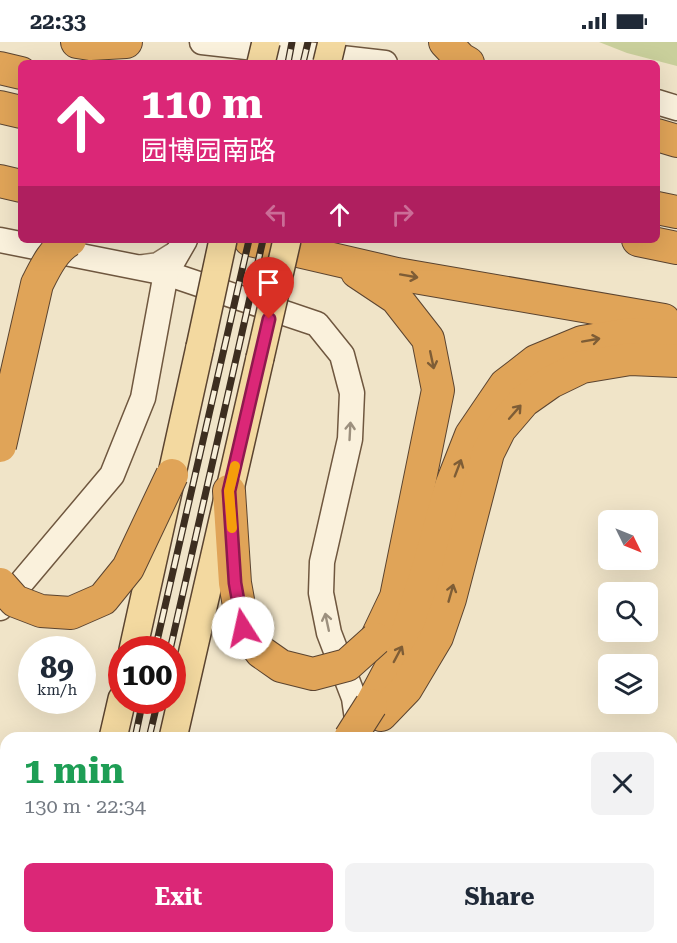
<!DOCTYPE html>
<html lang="en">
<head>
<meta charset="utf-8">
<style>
  body { margin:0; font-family:"Roboto Serif","Noto Sans SC",serif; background:#f2f2f3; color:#1f2937; height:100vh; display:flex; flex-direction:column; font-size:22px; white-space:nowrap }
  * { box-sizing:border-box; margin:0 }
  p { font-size:20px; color:#747a83 }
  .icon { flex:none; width:33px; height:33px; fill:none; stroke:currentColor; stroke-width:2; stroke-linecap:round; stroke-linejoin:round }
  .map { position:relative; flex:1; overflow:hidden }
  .side { position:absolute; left:0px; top:690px; width:678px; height:212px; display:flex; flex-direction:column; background:#fff; border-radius:18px 18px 0 0; box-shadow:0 6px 24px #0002 }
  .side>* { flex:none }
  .top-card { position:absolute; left:18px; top:18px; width:642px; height:183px; border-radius:9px; box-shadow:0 6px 24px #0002; background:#db2777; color:#fff; overflow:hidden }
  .needle { width:39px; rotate:133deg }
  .buttons { position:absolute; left:598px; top:468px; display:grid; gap:12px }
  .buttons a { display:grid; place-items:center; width:60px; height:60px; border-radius:9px; background:#fff; box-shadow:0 6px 24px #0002; font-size:30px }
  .speed { position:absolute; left:18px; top:594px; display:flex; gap:12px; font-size:30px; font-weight:700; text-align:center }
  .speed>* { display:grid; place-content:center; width:78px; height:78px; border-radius:50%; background:#fff; box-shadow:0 6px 24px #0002; line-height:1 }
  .speed small { font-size:15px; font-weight:400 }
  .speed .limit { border:9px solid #d22; background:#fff; color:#111 }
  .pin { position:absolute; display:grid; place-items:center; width:51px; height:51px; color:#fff; margin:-62px -26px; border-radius:50% 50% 50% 0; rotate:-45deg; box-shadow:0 0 6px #0007 }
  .pin .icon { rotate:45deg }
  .me { position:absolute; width:66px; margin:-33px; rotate:350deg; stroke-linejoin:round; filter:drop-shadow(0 0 4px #0008) }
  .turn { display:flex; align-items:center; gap:21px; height:126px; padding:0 24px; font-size:27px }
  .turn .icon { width:78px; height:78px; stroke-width:2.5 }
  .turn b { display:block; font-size:42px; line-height:51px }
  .lanes { display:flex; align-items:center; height:57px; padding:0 24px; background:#0003; justify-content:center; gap:30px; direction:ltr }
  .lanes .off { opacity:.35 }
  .round { display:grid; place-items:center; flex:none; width:63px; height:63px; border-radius:9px; background:#f2f2f3 }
  .headline { display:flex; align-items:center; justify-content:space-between; height:102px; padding:0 24px }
  h1 { font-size:36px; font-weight:700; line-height:45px; color:#1e9e55 }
  .cta { display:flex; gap:12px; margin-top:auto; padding:12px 24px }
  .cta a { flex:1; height:69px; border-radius:9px; background:#db2777; color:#fff; font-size:24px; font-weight:700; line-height:69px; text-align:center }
  .cta a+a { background:#f2f2f3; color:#1f2937 }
  .status { display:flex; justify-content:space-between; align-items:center; height:42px; padding:0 30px; background:#fff; direction:ltr }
  .status svg { height:16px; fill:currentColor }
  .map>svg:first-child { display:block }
  .green { fill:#c9cf9b }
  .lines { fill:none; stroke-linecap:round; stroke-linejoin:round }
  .lane-casing { stroke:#8d765c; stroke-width:12 }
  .street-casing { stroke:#8d765c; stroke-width:21 }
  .secondary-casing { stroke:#6f573f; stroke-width:27 }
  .primary-casing { stroke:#5b4430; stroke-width:30 }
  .highway-casing { stroke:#5b4430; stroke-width:34 }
  .lane { stroke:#faf1dc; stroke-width:9 }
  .street { stroke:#faf1dc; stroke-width:18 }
  .secondary { stroke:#faf1dc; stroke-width:24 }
  .primary { stroke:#f3d9a0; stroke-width:27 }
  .highway { stroke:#e0a458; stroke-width:32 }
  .rail-casing { stroke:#3d2e20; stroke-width:7 }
  .rail { stroke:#f7eed8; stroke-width:4.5; stroke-dasharray:14; stroke-linecap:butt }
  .primary-bridge-casing { stroke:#5b4430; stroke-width:30; stroke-linecap:butt }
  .highway-bridge-casing { stroke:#5b4430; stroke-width:34; stroke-linecap:butt }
  .primary-bridge { stroke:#f3d9a0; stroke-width:27 }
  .highway-bridge { stroke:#e0a458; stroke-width:32 }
  .oneway { stroke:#7e5d36 }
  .oneway2 { stroke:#9c907e }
  .route-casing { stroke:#8e194d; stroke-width:15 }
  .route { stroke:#db2777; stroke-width:10 }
  .slow { stroke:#f59e0b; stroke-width:10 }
</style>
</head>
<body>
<div class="status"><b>22:33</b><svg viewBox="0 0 49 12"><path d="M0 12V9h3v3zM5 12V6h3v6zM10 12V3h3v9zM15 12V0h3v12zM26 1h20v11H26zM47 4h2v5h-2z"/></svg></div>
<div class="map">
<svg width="677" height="901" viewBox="0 0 677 901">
  <rect width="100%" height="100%" fill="#f0e4c8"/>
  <polygon class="green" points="599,0 677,0 677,24 627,11"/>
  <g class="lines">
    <defs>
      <polyline id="lane" points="140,218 155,216 174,204"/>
      <polyline id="street" points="672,839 677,839"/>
      <g id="secondary">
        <polyline points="202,0 385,21"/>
        <polyline points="657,60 677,66"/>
        <polyline points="0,198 166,231 317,282 342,313 352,351 350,397 322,520 321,551 329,591 354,656 359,691"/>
        <polyline points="0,566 112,433 143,356 166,231 185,198"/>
        <polyline points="225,901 229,896"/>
      </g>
      <g id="primary">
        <polyline points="133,608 200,305"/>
        <polyline points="113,696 122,657"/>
        <polyline points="173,696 260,316"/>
        <polyline points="67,901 68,896"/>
        <polyline points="126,901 127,896"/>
      </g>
      <g id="highway">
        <polyline points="77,0 90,2 126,0"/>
        <polyline points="445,0 461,17 468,21"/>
        <polyline points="0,26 21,31"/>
        <polyline points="0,65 21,70"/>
        <polyline points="657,93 677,99"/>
        <polyline points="0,139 21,144"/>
        <polyline points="657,166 677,170"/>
        <polyline points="250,198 397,232 664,278"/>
        <polyline points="638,198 677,206"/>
        <polyline points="357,230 396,256 428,297 438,348 396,555 376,597"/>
        <polyline points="229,449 235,541 243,586"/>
        <polyline points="371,663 404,601 427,530 451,444 471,393 505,343 536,319 582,300 630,292 677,294"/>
        <polyline points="381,673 406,647 437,595 450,557 488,411 500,387 524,359 551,340 582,325 630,317 677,319"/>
        <polyline points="0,758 6,781"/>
        <polyline points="21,896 21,901"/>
        <polyline points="194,901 198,896"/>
      </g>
    </defs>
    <use href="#lane" class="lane-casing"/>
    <use href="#street" class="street-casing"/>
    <use href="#secondary" class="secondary-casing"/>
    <use href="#primary" class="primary-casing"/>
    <use href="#highway" class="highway-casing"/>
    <use href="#lane" class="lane"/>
    <use href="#street" class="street"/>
    <use href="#secondary" class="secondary"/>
    <use href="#primary" class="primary"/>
    <use href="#highway" class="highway"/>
    <defs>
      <g id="rail">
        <polyline points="288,21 292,0"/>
        <polyline points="303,21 308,0"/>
        <polyline points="155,608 249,198"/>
        <polyline points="170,608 263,198"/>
        <polyline points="135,696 143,658"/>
        <polyline points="149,696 158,658"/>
        <polyline points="88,901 89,896"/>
        <polyline points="100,901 102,896"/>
      </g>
    </defs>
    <use href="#rail" class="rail-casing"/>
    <use href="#rail" class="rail"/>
    <defs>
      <g id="primary-bridge">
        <polyline points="261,21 266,0"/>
        <polyline points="327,21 332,0"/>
        <polyline points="200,305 223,198"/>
        <polyline points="260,316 287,198"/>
      </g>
      <g id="highway-bridge">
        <path d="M0 404 37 242C45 226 54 207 70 198"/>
        <polyline points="0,542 15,559 41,569 71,571 103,557 128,526 172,433"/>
        <polyline points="243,586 261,610 281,624 313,632 347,623 376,597"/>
        <polyline points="350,696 371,663"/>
      </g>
    </defs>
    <use href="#primary-bridge" class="primary-bridge-casing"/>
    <use href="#highway-bridge" class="highway-bridge-casing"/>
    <use href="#primary-bridge" class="primary-bridge"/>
    <use href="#highway-bridge" class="highway-bridge"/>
  </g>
  <defs><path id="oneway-shaft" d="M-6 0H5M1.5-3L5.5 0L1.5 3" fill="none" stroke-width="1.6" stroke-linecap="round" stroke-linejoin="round" transform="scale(1.5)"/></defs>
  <g class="oneway">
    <use href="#oneway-shaft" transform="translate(409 234) rotate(10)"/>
    <use href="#oneway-shaft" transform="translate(591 298) rotate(-10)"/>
    <use href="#oneway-shaft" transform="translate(432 318) rotate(78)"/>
    <use href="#oneway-shaft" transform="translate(515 370) rotate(-49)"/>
    <use href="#oneway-shaft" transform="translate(458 426) rotate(-69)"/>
    <use href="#oneway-shaft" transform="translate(451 551) rotate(-74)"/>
    <use href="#oneway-shaft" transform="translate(398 612) rotate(-62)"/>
  </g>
  <g class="oneway2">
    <use href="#oneway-shaft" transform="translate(350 389) rotate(-87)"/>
    <use href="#oneway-shaft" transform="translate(327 580) rotate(-102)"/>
  </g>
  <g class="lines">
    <defs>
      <polyline id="route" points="243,586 235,541 229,449 269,277"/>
    </defs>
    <use href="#route" class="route-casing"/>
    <use href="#route" class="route"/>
    <polyline class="slow" points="232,486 229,449 235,424"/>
  </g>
</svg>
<div class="buttons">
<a><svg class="needle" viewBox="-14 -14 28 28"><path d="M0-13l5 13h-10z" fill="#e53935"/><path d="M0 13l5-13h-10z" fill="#747a83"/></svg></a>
<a><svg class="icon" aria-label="search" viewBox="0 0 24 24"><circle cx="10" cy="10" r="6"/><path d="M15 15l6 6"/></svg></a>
<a><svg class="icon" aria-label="layers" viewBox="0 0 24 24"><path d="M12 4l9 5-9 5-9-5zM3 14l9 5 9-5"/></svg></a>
</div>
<div class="speed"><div>89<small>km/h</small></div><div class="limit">100</div></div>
<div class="pin" style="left:269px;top:277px;background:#d93025"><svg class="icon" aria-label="arrive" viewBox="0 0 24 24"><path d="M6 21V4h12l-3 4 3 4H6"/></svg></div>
<svg class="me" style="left:243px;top:586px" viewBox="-20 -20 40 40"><circle r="19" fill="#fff"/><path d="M0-13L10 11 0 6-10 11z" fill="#db2777"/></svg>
<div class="top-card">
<div class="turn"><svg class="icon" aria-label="ahead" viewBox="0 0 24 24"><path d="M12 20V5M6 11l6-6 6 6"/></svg><div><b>110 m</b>园博园南路</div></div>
<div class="lanes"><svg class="icon off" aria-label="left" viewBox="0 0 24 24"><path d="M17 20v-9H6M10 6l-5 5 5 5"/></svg><svg class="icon" aria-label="ahead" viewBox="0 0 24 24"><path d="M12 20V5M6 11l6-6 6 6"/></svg><svg class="icon off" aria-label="right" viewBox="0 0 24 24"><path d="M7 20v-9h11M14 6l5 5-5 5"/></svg></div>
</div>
<section class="side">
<div class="headline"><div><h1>1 min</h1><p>130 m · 22:34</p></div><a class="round"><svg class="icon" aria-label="close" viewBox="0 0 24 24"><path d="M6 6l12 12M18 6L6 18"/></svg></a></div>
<div class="cta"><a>Exit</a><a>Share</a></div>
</section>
</div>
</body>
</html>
